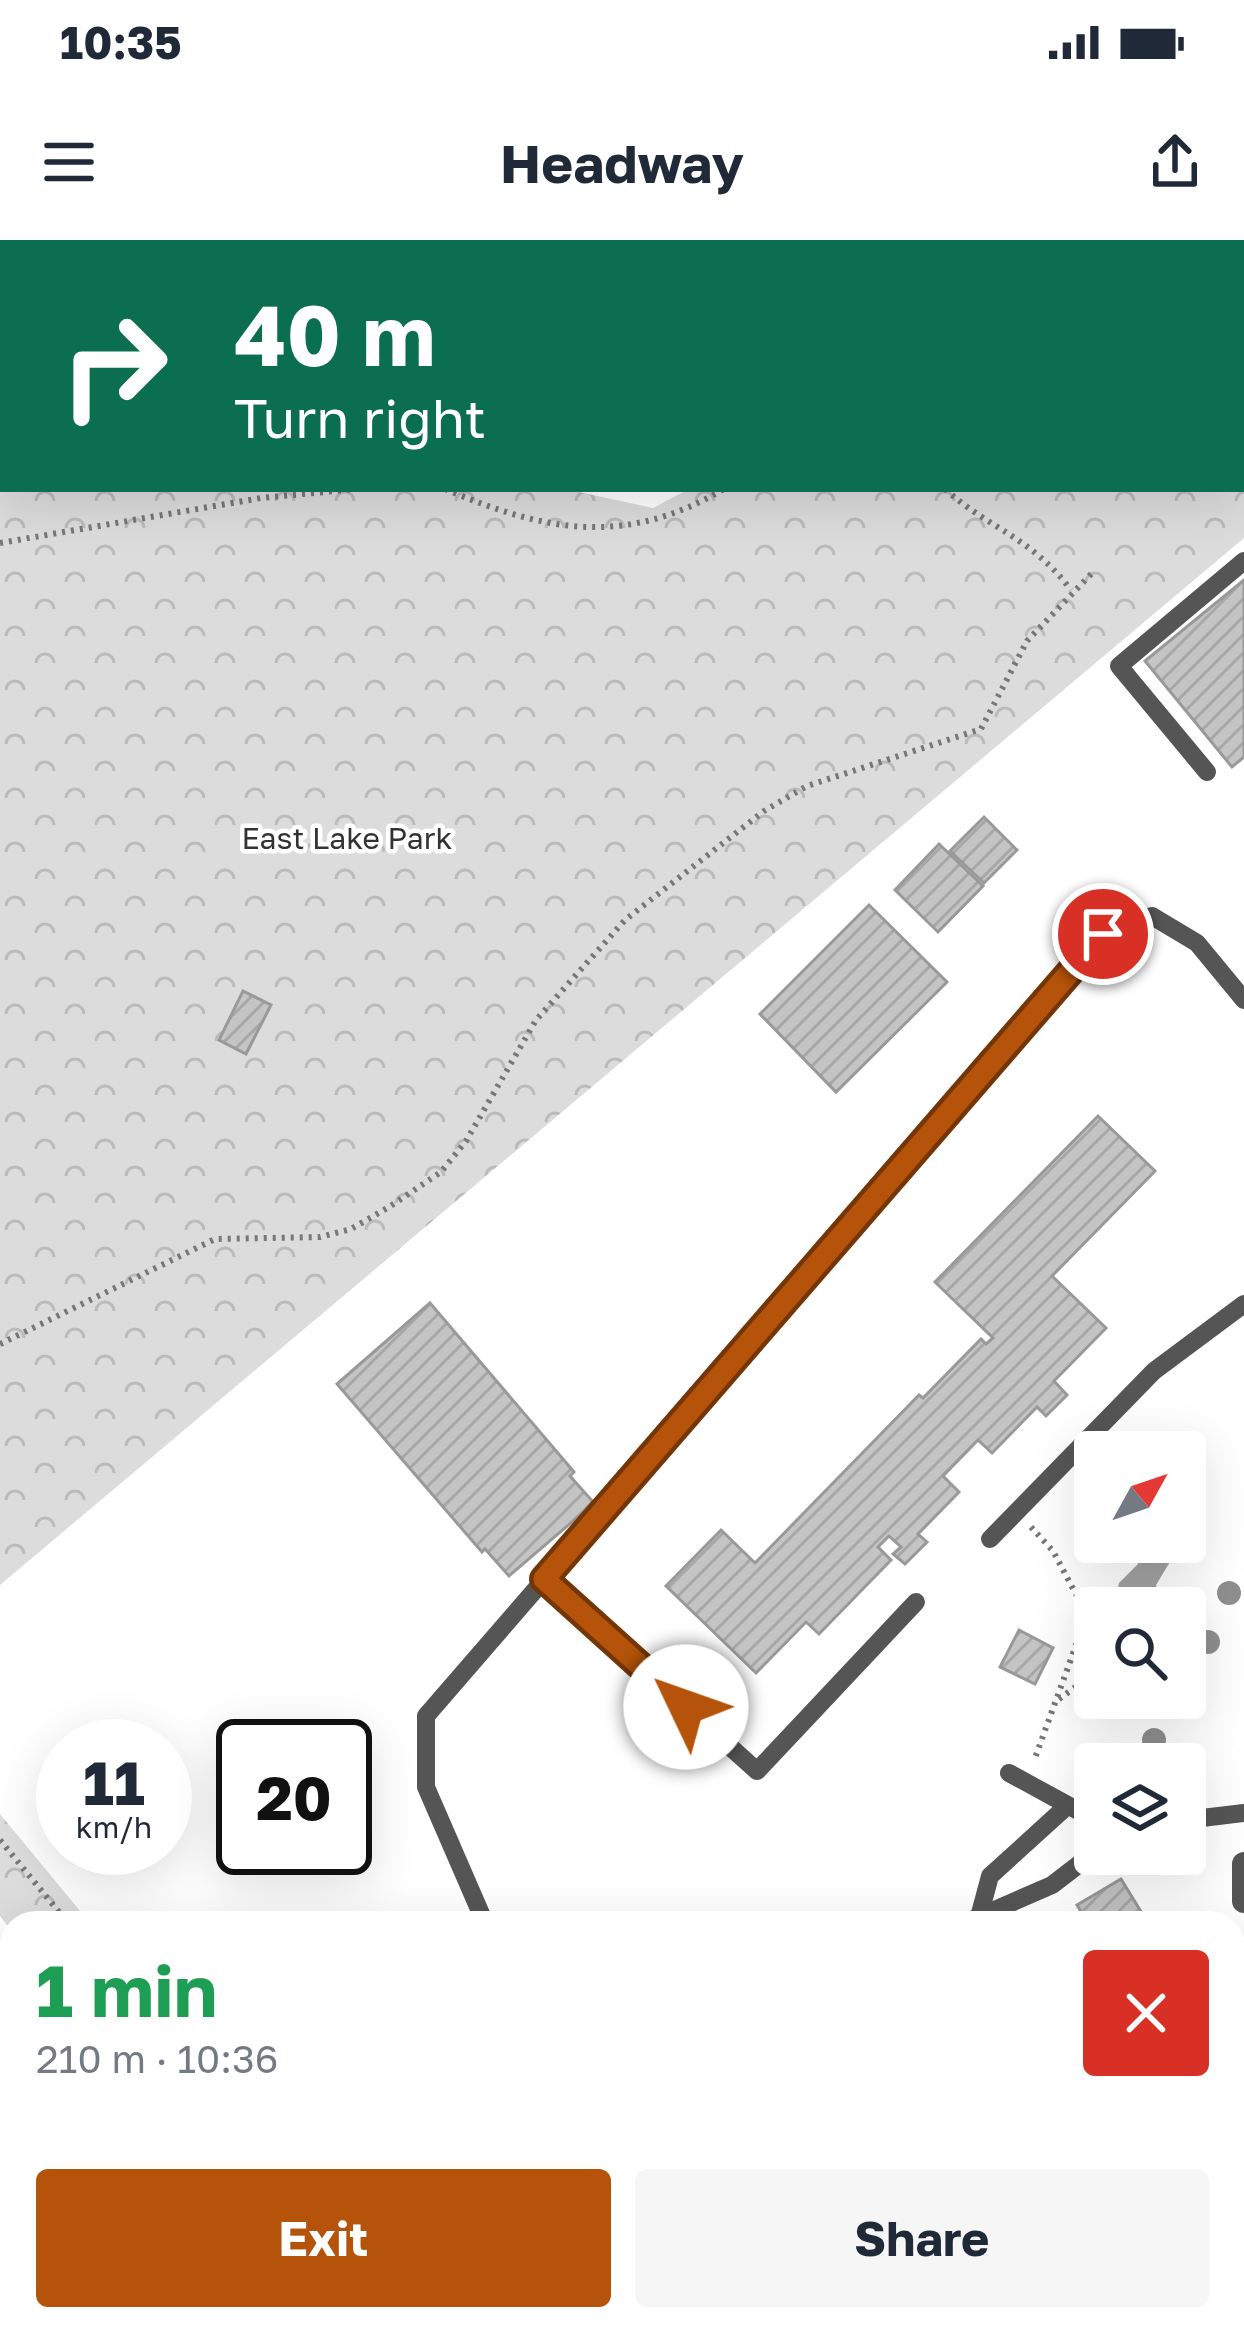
<!DOCTYPE html>
<html lang="en">
<head>
<meta charset="utf-8">
<style>
  body { margin:0; font-family:"Golos Text",sans-serif; background:#f6f6f7; color:#1f2937; height:100vh; display:flex; flex-direction:column; font-size:45px; white-space:nowrap }
  * { box-sizing:border-box; margin:0 }
  p { font-size:39px; color:#747a83 }
  .icon { flex:none; width:66px; height:66px; fill:none; stroke:currentColor; stroke-width:2; stroke-linecap:round; stroke-linejoin:round }
  .map { position:relative; flex:1; overflow:hidden }
  .panel { position:absolute; left:0px; top:1671px; width:1245px; height:420px; display:flex; flex-direction:column; background:#fff; border-radius:36px 36px 0 0; box-shadow:0 12px 48px #0002 }
  .panel>* { flex:none }
  .guide { position:absolute; left:0px; top:0px; width:1245px; height:252px; box-shadow:0 12px 48px #0002; background:#0b6e4f; color:#fff; overflow:hidden }
  .needle { width:78px; rotate:50deg }
  .tools { position:absolute; left:1074px; top:1191px; display:grid; gap:24px }
  .tools a { display:grid; place-items:center; width:132px; height:132px; border-radius:12px; background:#fff; box-shadow:0 12px 48px #0002; font-size:60px }
  .speed { position:absolute; left:36px; top:1479px; display:flex; gap:24px; font-size:60px; font-weight:700; text-align:center }
  .speed>* { display:grid; place-content:center; width:156px; height:156px; border-radius:50%; background:#fff; box-shadow:0 12px 48px #0002; line-height:1 }
  .speed small { font-size:30px; font-weight:400 }
  .speed .limit { border:6px solid #111; border-radius:18px; background:#fff; color:#111 }
  .pin { position:absolute; display:grid; place-items:center; width:102px; height:102px; color:#fff; margin:-51px; border:6px solid #fff; border-radius:50%; box-shadow:0 3px 12px #0007 }
  .me { position:absolute; width:132px; margin:-66px; rotate:312deg; stroke-linejoin:round; filter:drop-shadow(0 0 9px #0008) }
  .turn { display:flex; align-items:center; gap:42px; height:252px; padding:0 36px; font-size:54px }
  .turn .icon { width:156px; height:156px; stroke-width:2.5 }
  .turn b { display:block; font-size:84px; line-height:102px }
  .round { display:grid; place-items:center; flex:none; width:126px; height:126px; border-radius:12px; background:#f6f6f7 }
  .headline { display:flex; align-items:center; justify-content:space-between; height:204px; padding:0 36px }
  h1 { font-size:72px; font-weight:700; line-height:90px; color:#1e9e55 }
  .action { display:flex; gap:24px; margin-top:auto; padding:24px 36px }
  .action a { flex:1; height:138px; border-radius:12px; background:#b45309; color:#fff; font-size:48px; font-weight:700; line-height:138px; text-align:center }
  .action a+a { background:#f6f6f7; color:#1f2937 }
  .status { display:flex; justify-content:space-between; align-items:center; height:84px; padding:0 60px; background:#fff; direction:ltr }
  .status svg { height:33px; fill:currentColor }
  header { display:flex; justify-content:space-between; align-items:center; height:156px; padding:0 36px; background:#fff; font-size:54px; font-weight:700 }
  .map>svg:first-child { display:block }
  .park { fill:url(#park-crowns) }
  .water { fill:#a3a3a3 }
  .building { fill:url(#building-hatch); stroke:#999; stroke-width:3 }
  .lines { fill:none; stroke-linecap:round; stroke-linejoin:round }
  .path { stroke:#777; stroke-width:6; stroke-dasharray:3 6; stroke-linecap:butt }
  .lane { stroke:#555; stroke-width:18 }
  .street { stroke:#555; stroke-width:24 }
  .secondary { stroke:#222; stroke-width:24 }
  .tree { fill:#8f8f8f }
  .route-casing { stroke:#753606; stroke-width:30 }
  .route { stroke:#b45309; stroke-width:21 }
  .labels { text-anchor:middle; dominant-baseline:central; stroke-width:9; stroke-linejoin:round; paint-order:stroke }
  .park-label { font-size:30px; fill:#333; stroke:#fff }
</style>
</head>
<body>
<div class="status"><b>10:35</b><svg viewBox="0 0 49 12"><path d="M0 12V9h3v3zM5 12V6h3v6zM10 12V3h3v9zM15 12V0h3v12zM26 1h20v11H26zM47 4h2v5h-2z"/></svg></div>
<header><svg class="icon" aria-label="menu" viewBox="0 0 24 24"><path d="M4 6h16M4 12h16M4 18h16"/></svg>Headway<svg class="icon" aria-label="share" viewBox="0 0 24 24"><path d="M12 15V3M7 8l5-5 5 5M5 13v7h14v-7"/></svg></header>
<div class="map">
<svg width="1244" height="2091" viewBox="0 0 1244 2091">
  <defs>
    <pattern id="park-crowns" width="20" height="18" patternUnits="userSpaceOnUse" patternTransform="scale(3)"><rect width="20" height="18" fill="#dcdcdc"/><path d="M2 6a3 3 0 1 1 6 0M12 15a3 3 0 1 1 6 0" fill="none" stroke="#bbb"/></pattern>
    <pattern id="building-hatch" width="6" height="6" patternUnits="userSpaceOnUse" patternTransform="scale(3)"><rect width="6" height="6" fill="#c4c4c4"/><path d="M-1 1l2-2M0 6l6-6M5 7l2-2" fill="none" stroke="#a7a7a7"/></pattern>
  </defs>
  <rect width="100%" height="100%" fill="#fff"/>
  <g class="park">
    <polygon points="0,0 285,3 3,3 3,249 565,249 653,268 689,249 1242,249 1244,79 1244,298 0,1345"/>
    <polygon points="0,1574 90,1683 12,1683 12,1691 0,1676"/>
  </g>
  <polygon class="water" points="1139,1302 1182,1302 1156,1345 1161,1368 1114,1368 1119,1343 1138,1324"/>
  <g class="building">
    <polygon points="780,0 948,0 777,3"/>
    <polygon points="1244,340 1244,517 1232,527 1145,421"/>
    <polygon points="984,577 1017,610 984,643 950,611"/>
    <polygon points="939,604 983,646 938,692 895,650"/>
    <polygon points="869,665 947,742 836,852 760,774"/>
    <polygon points="243,751 271,765 246,814 219,800"/>
    <polygon points="1098,876 1155,931 1052,1036 1106,1088 1054,1141 1067,1155 1046,1176 1037,1167 992,1213 978,1200 943,1236 959,1252 918,1294 927,1302 905,1324 893,1314 901,1307 889,1296 878,1307 891,1320 819,1394 806,1382 756,1433 666,1346 721,1290 755,1323 919,1155 923,1158 981,1099 986,1104 993,1098 935,1042"/>
    <polygon points="430,1063 574,1232 570,1236 594,1263 509,1336 485,1309 482,1312 337,1144"/>
    <polygon points="1019,1390 1053,1408 1035,1444 1000,1427"/>
    <polygon points="1121,1639 1148,1683 1088,1683 1077,1665"/>
    <polygon points="12,1770 12,1843 6,1848 0,1840 0,1780"/>
    <polygon points="7,1858 12,1858 12,1910 0,1910 0,1873 7,1873"/>
    <polygon points="0,1918 12,1920 12,1976 0,1974"/>
    <polygon points="5,1987 12,1993 12,2059 0,2047 0,1992"/>
    <polygon points="180,2079 225,2079 227,2091 167,2091 166,2080"/>
    <polygon points="1136,2079 1188,2079 1198,2091 1122,2091"/>
  </g>
  <g class="lines">
    <g class="path">
      <polyline points="234,0 236,3"/>
      <path d="M445 249C546 292 625 307 724 249"/>
      <path d="M945 249C989 289 1030 296 1071 350"/>
      <polyline points="0,303 261,258 356,249"/>
      <polyline points="0,1104 215,999 320,997 351,989 389,967 441,932 466,901 536,780 625,680 764,571 807,546 981,489 1027,401 1092,333"/>
      <polyline points="1031,1287 1053,1311 1087,1375 1035,1518"/>
      <polyline points="1059,1459 1095,1433"/>
      <polyline points="0,1600 68,1683"/>
      <polyline points="394,2079 404,2091"/>
    </g>
    <g class="lane">
      <polyline points="417,0 424,3"/>
      <polyline points="442,3 455,0"/>
      <polyline points="707,3 710,0"/>
      <polyline points="984,3 988,0"/>
      <polyline points="1207,532 1119,426 1244,321"/>
      <polyline points="990,1299 1154,1131 1244,1064"/>
      <polyline points="544,1339 757,1531 916,1362"/>
      <polyline points="1009,1533 1095,1580"/>
      <polyline points="1185,1580 1244,1573"/>
      <polyline points="974,1679 1052,1645 1095,1612"/>
      <polyline points="485,1683 426,1547 426,1476 1103,694 1152,676 1197,703 1244,760"/>
      <polyline points="983,1683 979,1677 990,1636 1067,1566"/>
      <polyline points="1233,1832 1244,1823"/>
      <polyline points="1233,2046 1244,2059"/>
      <polyline points="656,2079 667,2091"/>
      <polyline points="873,2091 890,2079"/>
    </g>
    <polyline class="street" points="1244,1624 1244,1661"/>
    <polyline class="secondary" points="1235,0 1237,3"/>
  </g>
  <g class="tree">
    <circle cx="1229" cy="1353" r="12"/>
    <circle cx="1208" cy="1402" r="12"/>
    <circle cx="1154" cy="1500" r="12"/>
  </g>
  <g class="lines">
    <defs>
      <polyline id="route" points="686,1467 544,1339 1103,694"/>
    </defs>
    <use href="#route" class="route-casing"/>
    <use href="#route" class="route"/>
  </g>
  <g class="labels">
    <g class="park-label">
      <text x="347" y="598">East Lake Park</text>
    </g>
  </g>
</svg>
<div class="tools">
<a><svg class="needle" viewBox="-14 -14 28 28"><path d="M0-13l5 13h-10z" fill="#e53935"/><path d="M0 13l5-13h-10z" fill="#747a83"/></svg></a>
<a><svg class="icon" aria-label="search" viewBox="0 0 24 24"><circle cx="10" cy="10" r="6"/><path d="M15 15l6 6"/></svg></a>
<a><svg class="icon" aria-label="layers" viewBox="0 0 24 24"><path d="M12 4l9 5-9 5-9-5zM3 14l9 5 9-5"/></svg></a>
</div>
<div class="speed"><div>11<small>km/h</small></div><div class="limit">20</div></div>
<div class="pin" style="left:1103px;top:694px;background:#d93025"><svg class="icon" aria-label="arrive" viewBox="0 0 24 24"><path d="M6 21V4h12l-3 4 3 4H6"/></svg></div>
<svg class="me" style="left:686px;top:1467px" viewBox="-20 -20 40 40"><circle r="19" fill="#fff"/><path d="M0-13L10 11 0 6-10 11z" fill="#b45309"/></svg>
<div class="guide">
<div class="turn"><svg class="icon" aria-label="right" viewBox="0 0 24 24"><path d="M7 20v-9h11M14 6l5 5-5 5"/></svg><div><b>40 m</b>Turn right</div></div>
</div>
<section class="panel">
<div class="headline"><div><h1>1 min</h1><p>210 m · 10:36</p></div><a class="round" style="background:#d93025;color:#fff"><svg class="icon" aria-label="close" viewBox="0 0 24 24"><path d="M6 6l12 12M18 6L6 18"/></svg></a></div>
<div class="action"><a>Exit</a><a>Share</a></div>
</section>
</div>
</body>
</html>
